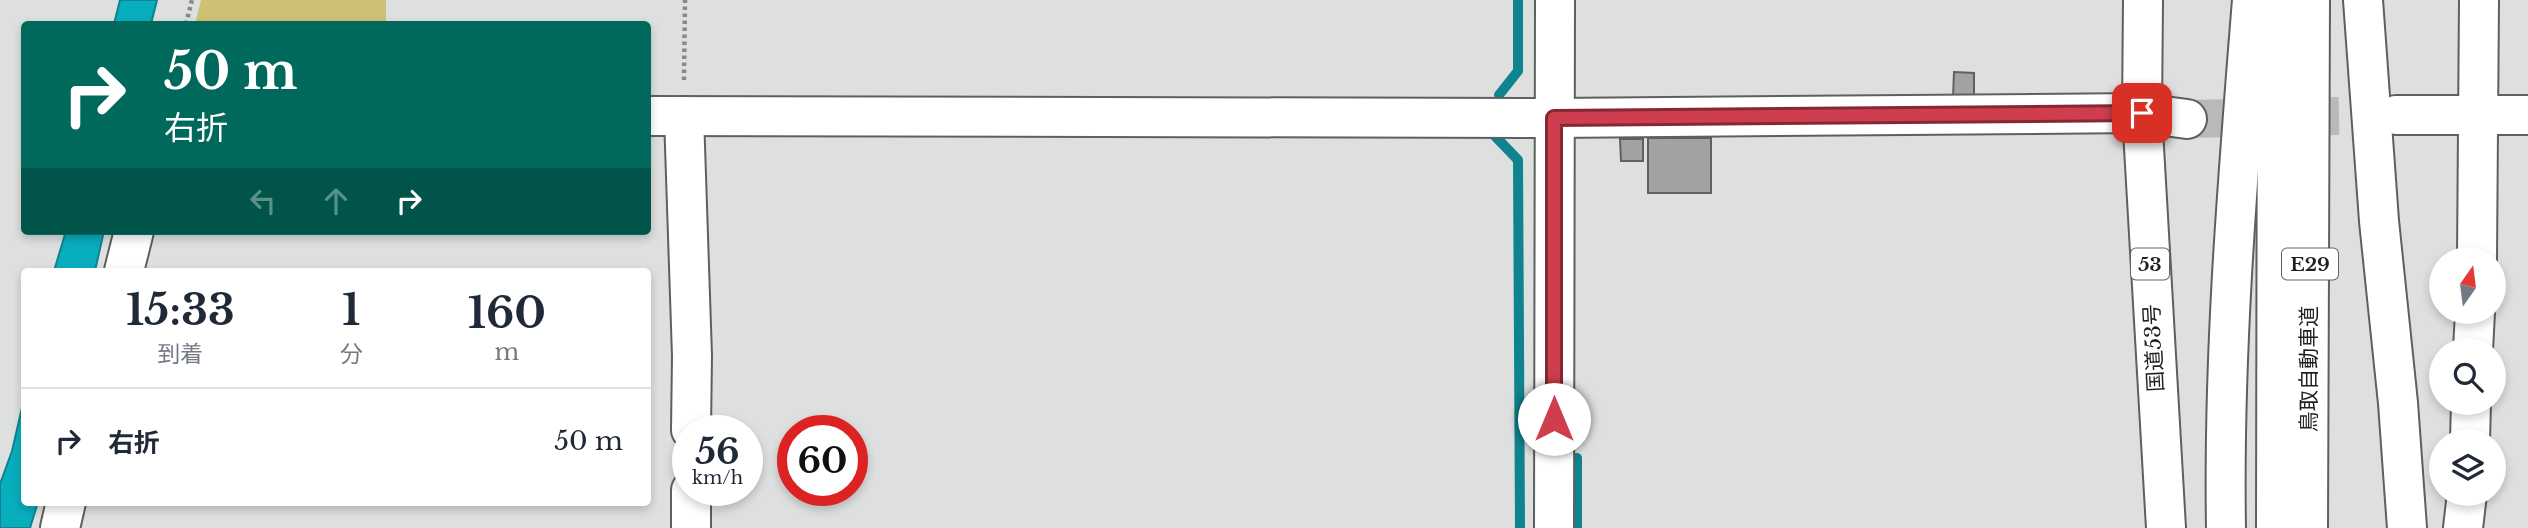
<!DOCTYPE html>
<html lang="ja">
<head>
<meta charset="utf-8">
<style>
  body { margin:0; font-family:"Libre Baskerville","Noto Sans JP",serif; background:#f2f2f3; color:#1f2937; height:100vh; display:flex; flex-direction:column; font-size:26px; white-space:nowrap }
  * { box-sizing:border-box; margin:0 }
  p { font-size:23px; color:#747a83 }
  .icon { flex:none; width:38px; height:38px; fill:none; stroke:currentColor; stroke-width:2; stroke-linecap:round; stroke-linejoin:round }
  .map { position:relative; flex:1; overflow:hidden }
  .details { position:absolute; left:21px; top:268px; width:630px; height:238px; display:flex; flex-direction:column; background:#fff; border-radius:7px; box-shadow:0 4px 10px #0003 }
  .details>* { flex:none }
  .top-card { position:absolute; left:21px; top:21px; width:630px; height:214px; border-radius:7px; box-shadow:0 4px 10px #0003; background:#00695c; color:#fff; overflow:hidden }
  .needle { width:46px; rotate:14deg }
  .fabs { position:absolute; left:2429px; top:247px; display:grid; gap:14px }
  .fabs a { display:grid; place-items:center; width:77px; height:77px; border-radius:50%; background:#fff; box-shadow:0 4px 10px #0003; font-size:35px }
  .speed { position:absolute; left:672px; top:415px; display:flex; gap:14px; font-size:35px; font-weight:700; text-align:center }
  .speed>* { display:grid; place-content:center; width:91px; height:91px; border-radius:50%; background:#fff; box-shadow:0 4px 10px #0003; line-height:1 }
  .speed small { font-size:18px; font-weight:400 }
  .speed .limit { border:10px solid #d22; background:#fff; color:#111 }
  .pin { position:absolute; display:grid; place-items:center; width:60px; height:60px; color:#fff; margin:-30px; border-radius:14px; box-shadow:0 4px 10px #0006 }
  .me { position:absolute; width:77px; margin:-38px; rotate:0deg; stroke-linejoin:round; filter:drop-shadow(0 0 5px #0008) }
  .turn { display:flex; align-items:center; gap:24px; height:147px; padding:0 28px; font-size:32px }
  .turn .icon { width:91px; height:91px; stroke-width:2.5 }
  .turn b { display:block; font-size:49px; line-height:60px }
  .lanes { display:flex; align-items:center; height:66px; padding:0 28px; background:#0003; justify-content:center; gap:35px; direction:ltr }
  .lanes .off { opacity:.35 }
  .eta { display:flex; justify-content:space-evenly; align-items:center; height:119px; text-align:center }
  .eta b { font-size:42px; font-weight:800; line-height:49px }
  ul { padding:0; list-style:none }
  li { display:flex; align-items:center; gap:21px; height:105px; padding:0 28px; border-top:2px solid #e0e1e3 }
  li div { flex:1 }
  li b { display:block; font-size:26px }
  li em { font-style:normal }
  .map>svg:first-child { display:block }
  .green { fill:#cfc174 }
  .water { fill:#08aebd; stroke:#0f838e; stroke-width:2 }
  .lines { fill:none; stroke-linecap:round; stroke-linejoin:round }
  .stream { stroke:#0f838e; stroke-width:10 }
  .building { fill:#a2a3a0; stroke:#60615e; stroke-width:2 }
  .minor-tunnel { stroke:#b7bab8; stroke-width:38; stroke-dasharray:38 19; stroke-linecap:butt }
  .minor-casing { stroke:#5d605e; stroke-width:42 }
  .major-casing { stroke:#5d605e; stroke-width:42 }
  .highway-casing { stroke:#5d605e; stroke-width:42 }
  .path { stroke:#888a89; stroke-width:4.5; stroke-dasharray:3.5 3.5; stroke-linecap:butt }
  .minor { stroke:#fff; stroke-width:38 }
  .major { stroke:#fff; stroke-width:38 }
  .highway { stroke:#fff; stroke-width:38 }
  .route-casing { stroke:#862833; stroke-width:18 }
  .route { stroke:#ce3e4e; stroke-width:12 }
  .labels { text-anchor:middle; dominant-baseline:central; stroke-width:7; stroke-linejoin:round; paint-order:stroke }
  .shield { fill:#fff; stroke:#626362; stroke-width:2 }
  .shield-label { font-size:19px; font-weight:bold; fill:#1f201f }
  .street-label { font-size:21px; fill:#1f201f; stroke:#fff }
</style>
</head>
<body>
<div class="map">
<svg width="2528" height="528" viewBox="0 0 2528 528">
  <rect width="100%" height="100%" fill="#dde0de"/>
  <polygon class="green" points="201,0 386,0 386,24 195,24"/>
  <g class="water">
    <polygon points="120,0 157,0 151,24 114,24"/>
    <polygon points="66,231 104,231 95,271 54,271"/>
    <polygon points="24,399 24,502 38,502 30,528 0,528 0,484 12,451"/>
  </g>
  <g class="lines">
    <g class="stream">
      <polyline points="1499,95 1518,71 1518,0"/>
      <polyline points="1494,135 1518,160 1520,528"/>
      <polyline points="1577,528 1577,458"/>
    </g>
  </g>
  <g class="building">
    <polygon points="1954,72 1974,73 1974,98 1953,98"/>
    <rect x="1648" y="138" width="63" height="55"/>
    <polygon points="1620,139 1643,139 1643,161 1621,161"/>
  </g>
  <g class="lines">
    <polyline class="minor-tunnel" points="2187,119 2396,115"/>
    <defs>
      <g id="minor">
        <polyline points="2396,115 2528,115"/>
        <polyline points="648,116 1554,118 2142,113 2187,119"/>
        <polyline points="684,116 692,356 691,430"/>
        <polyline points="124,271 134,231"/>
        <polyline points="60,528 66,502"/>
        <polyline points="691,528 691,490"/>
      </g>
      <polyline id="major" points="1554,528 1555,0"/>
      <g id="highway">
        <polyline points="2143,0 2142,113 2166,528"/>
        <polyline points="2363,0 2379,221 2398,403 2407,528"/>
        <polyline points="2477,259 2479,0"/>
        <polyline points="2473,350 2475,312"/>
        <polyline points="2470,441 2471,402"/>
        <path d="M2226 528C2223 352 2238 176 2252 0"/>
        <polyline points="2276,528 2277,0"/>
        <polyline points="2308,528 2310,0"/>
        <polyline points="2463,528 2467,494"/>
      </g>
    </defs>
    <use href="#minor" class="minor-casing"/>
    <use href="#major" class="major-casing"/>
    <use href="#highway" class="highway-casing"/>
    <g class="path">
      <polyline points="186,24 192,0"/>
      <polyline points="684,80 685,0"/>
    </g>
    <use href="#minor" class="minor"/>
    <use href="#major" class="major"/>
    <use href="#highway" class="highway"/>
  </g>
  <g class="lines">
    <defs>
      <polyline id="route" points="1554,419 1554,118 2142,113"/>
    </defs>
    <use href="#route" class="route-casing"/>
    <use href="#route" class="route"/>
  </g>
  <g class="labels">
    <g class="shield">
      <rect x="2131" y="248.5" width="38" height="31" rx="5"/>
      <rect x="2282" y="248.5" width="56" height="31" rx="5"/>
    </g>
    <g class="shield-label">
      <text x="2150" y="264">53</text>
      <text x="2310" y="264">E29</text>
    </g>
    <g class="street-label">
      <text transform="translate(2154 348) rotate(-93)">国道53号</text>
      <text transform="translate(2309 369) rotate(-90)">鳥取自動車道</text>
    </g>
  </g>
</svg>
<div class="fabs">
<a><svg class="needle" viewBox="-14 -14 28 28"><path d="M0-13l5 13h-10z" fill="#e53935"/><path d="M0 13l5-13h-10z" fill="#747a83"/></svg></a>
<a><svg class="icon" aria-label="search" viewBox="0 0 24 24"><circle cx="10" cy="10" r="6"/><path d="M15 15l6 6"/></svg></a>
<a><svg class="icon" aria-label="layers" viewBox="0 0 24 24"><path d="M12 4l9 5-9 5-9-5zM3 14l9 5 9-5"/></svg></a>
</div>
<div class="speed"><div>56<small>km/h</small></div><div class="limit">60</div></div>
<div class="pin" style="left:2142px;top:113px;background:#d93025"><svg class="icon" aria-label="arrive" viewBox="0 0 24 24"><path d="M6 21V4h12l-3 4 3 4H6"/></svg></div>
<svg class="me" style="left:1554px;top:419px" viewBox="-20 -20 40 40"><circle r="19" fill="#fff"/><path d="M0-13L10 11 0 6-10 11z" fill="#ce3e4e"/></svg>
<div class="top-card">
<div class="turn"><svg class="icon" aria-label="right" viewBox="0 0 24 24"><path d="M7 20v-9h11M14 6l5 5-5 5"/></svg><div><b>50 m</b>右折</div></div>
<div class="lanes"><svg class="icon off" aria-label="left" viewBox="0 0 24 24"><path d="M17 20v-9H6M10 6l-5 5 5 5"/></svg><svg class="icon off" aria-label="ahead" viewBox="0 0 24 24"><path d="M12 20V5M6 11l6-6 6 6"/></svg><svg class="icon" aria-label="right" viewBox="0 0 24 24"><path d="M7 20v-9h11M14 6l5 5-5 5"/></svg></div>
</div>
<section class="details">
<div class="eta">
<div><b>15:33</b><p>到着</p></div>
<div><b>1</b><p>分</p></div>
<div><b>160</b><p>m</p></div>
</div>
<ul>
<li><svg class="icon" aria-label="right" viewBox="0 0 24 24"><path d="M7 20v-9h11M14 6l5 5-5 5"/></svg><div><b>右折</b></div><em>50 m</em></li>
</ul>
</section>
</div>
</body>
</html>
